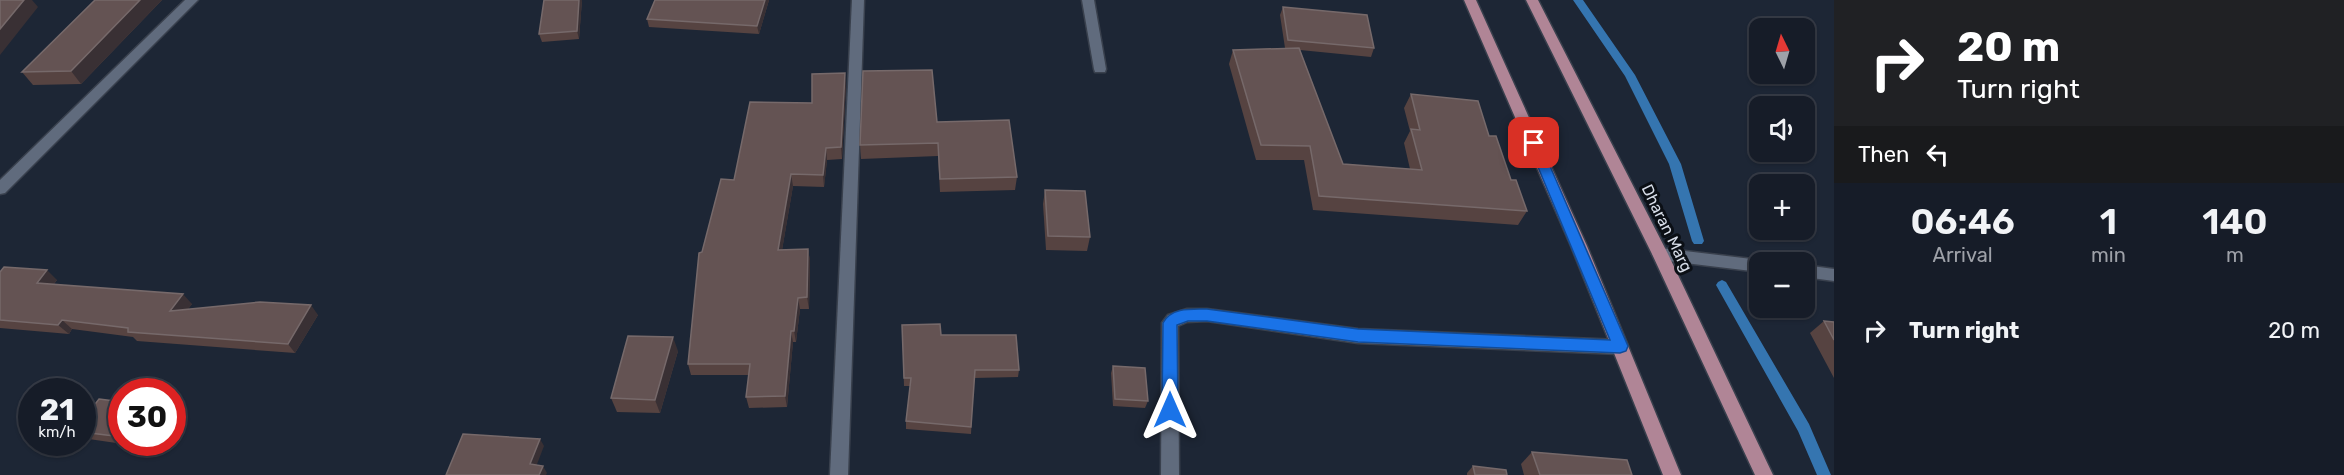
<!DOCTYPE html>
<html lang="en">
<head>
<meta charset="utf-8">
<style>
  body { margin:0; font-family:Rubik,sans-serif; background:#1f2530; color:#f1f3f6; height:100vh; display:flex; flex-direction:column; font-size:22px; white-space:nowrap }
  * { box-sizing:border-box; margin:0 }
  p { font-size:20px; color:#9ea1a8 }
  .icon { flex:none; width:33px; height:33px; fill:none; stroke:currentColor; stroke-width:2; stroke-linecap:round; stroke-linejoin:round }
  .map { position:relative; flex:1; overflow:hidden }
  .side { display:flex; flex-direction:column; background:#161c28; width:510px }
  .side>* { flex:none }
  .guide { background:#202124; color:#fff; overflow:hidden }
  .needle { width:39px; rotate:355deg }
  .buttons { position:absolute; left:1749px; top:18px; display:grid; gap:12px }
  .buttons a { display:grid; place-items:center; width:66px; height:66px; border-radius:12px; background:#161c28; box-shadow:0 2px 4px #0004,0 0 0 2px #353a45; font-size:30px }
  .speed { position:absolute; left:18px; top:378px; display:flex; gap:12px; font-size:30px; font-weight:700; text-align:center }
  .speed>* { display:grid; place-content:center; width:78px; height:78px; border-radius:50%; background:#161c28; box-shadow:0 2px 4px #0004,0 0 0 2px #353a45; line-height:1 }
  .speed small { font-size:15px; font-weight:400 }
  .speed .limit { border:9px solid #d22; background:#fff; color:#111 }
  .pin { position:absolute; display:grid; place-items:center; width:51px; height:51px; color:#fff; margin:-26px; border-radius:12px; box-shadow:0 3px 9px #0006 }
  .me { position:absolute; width:66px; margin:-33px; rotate:0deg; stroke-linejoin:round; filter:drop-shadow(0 0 4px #0008) }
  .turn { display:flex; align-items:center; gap:21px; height:126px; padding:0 24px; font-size:27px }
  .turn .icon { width:78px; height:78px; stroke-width:2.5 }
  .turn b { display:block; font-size:42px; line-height:51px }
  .then { display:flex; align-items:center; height:57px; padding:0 24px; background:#0003; gap:12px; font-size:22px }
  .eta { display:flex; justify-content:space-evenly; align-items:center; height:102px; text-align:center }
  .eta b { font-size:36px; font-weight:600; line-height:42px }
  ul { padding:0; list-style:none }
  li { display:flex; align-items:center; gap:18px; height:90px; padding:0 24px }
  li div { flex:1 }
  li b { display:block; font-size:22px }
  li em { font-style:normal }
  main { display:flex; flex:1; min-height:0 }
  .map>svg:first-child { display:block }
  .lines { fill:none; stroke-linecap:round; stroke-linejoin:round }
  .stream { fill:#3575b0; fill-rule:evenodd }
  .lane-casing { stroke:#39404d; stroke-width:3 }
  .street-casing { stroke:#39404d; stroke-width:3 }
  .primary-casing { stroke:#39404d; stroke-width:3 }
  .lane { fill:#606b7d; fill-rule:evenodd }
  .street { fill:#606b7d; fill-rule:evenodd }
  .primary { fill:#b08596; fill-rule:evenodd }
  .wall { fill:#564341 }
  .shaded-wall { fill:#393034 }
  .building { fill:#645353; stroke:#76696a; stroke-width:1.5 }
  .route { fill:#1a73e8; stroke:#114b97; stroke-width:1.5 }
  .labels { text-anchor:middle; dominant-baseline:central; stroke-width:6; stroke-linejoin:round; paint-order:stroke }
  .street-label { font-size:16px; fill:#d7dde8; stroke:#0b0f15 }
</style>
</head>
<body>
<main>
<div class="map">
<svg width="1834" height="475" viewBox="0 0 1834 475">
  <rect width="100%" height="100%" fill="#1d2635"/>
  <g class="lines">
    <g class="stream">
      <polygon points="1573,0 1583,0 1635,75 1681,164 1704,241 1702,244 1694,244 1692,241 1669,164 1625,76"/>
      <polygon points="1722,280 1726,282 1809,424 1831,475 1817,475 1798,431 1716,285 1718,282"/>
    </g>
    <defs>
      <polygon id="lane" points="1082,0 1094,0 1106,69 1105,72 1095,72 1094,69"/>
      <g id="street">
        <polygon points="185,0 198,0 5,193 0,194 0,180"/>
        <polygon points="852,0 864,0 848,475 830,475"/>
        <polygon points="1660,248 1760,260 1766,262 1760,262 1760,272 1660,260 1655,258 1652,254 1655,250"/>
        <polygon points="1804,265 1834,269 1834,281 1804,277"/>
        <polygon points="1187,309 1207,309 1358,329 1620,340 1626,342 1628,347 1626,352 1620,354 1358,343 1207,321 1187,322 1178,326 1179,475 1161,475 1162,323 1168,315"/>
      </g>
      <g id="primary">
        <polygon points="1464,0 1476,0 1587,246 1681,475 1663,475 1571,246"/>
        <polygon points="1526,0 1538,0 1668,254 1773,475 1755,475 1652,254"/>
      </g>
    </defs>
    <use href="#lane" class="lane-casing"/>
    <use href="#street" class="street-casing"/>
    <use href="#primary" class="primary-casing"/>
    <use href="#lane" class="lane"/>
    <use href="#street" class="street"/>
    <use href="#primary" class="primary"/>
  </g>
  <g class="wall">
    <polygon points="95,0 162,0 81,84 33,85 22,72"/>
    <polygon points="544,0 582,0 579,39 542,42 539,34"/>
    <polygon points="655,0 769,0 759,34 649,27 647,19"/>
    <polygon points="1283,7 1374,48 1371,57 1300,50 1343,164 1410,169 1404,143 1410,131 1404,108 1411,94 1489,136 1527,211 1518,225 1313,210 1304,160 1256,160 1229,64 1233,50 1285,48 1280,15"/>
    <polygon points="846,85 842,159 827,160 824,187 793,186 782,250 808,249 810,261 809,309 800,309 796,342 793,342 787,407 749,408 746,397 749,375 691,375 688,364 702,252 734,180"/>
    <polygon points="937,122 1017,177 1015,190 940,192 938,156 861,159 860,145"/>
    <polygon points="1045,190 1090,237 1087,251 1046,250 1043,204"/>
    <polygon points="0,272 57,280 54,284 192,304 188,309 318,315 295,353 137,341 133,337 72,329 69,334 0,328"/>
    <polygon points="1824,321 1834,322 1834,378 1810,333"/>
    <polygon points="902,325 941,335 1019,370 1018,377 974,378 971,434 906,429 906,421 910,386 904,386"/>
    <polygon points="678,351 660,413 617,412 611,398"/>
    <polygon points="1113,366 1148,401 1145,408 1113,406 1111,373"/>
    <polygon points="99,399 123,444 82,438 82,421"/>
    <polygon points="1532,452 1632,475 1524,475 1521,464"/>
    <polygon points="1473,466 1507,475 1467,475 1467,473"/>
  </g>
  <g class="shaded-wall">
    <polygon points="24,0 32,0 38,7 0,55 0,29"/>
    <polygon points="140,0 162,0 81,84 71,71"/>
    <polygon points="579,0 582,0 579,39 577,31"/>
    <polygon points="765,0 769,0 759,34 757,26"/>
    <polygon points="845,73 846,85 842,159 841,147"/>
    <polygon points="826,148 827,160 824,187 823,175"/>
    <polygon points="791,174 793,186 780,262 778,250"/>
    <polygon points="808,249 810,261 809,309 807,297"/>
    <polygon points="47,270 57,280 47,292 37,283"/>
    <polygon points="183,294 192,304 179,321 170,311"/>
    <polygon points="798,298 800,309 796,342 794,331"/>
    <polygon points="311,305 318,315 295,353 288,344"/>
    <polygon points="62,320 72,329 69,334 58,325"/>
    <polygon points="791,331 793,342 787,407 785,396"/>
    <polygon points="673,337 678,351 660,413 655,400"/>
    <polygon points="122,427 122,442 124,442 123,444 114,436"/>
    <polygon points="540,439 544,446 534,472 530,464"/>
    <polygon points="543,466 547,473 546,475 539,475"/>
  </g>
  <g class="building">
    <polygon points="0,0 24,0 0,29"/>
    <polygon points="95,0 140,0 71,71 22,72"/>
    <polygon points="544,0 579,0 577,31 539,34"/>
    <polygon points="655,0 765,0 757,26 647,19"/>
    <polygon points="1283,7 1367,15 1374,48 1288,40"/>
    <polygon points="1299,48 1343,164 1422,170 1411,129 1420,130 1411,94 1478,101 1489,136 1496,136 1511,180 1516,180 1527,211 1319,196 1310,146 1261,145 1233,50"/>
    <polygon points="932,70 937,122 1009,120 1017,177 940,179 938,143 860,145 863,71"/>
    <polygon points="845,73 841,147 826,148 823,175 791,174 778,250 808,249 807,297 798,298 794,331 791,331 785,396 746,397 750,364 688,364 699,253 702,252 721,179 734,180 750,102 812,103 812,74"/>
    <polygon points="1045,190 1085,191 1090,237 1048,236"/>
    <polygon points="4,267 47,270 37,283 183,294 170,311 260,302 311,305 288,344 128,332 128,328 62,320 58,325 0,320 0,272"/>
    <polygon points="1824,321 1834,322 1834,340"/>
    <polygon points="940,324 941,335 1016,335 1019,370 975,370 971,427 906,421 911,378 904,378 902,325"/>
    <polygon points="628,336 673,337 655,400 611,398"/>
    <polygon points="1113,366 1145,368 1148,401 1115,399"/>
    <polygon points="99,399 122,402 122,427 114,436 82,432 82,421"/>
    <polygon points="463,434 540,439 530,464 543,466 539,475 446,475"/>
    <polygon points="1532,452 1627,460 1632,475 1540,475"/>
    <polygon points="1473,466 1506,470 1507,475 1475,475"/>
  </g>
  <path class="route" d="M1534 139 1540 143 1628 346 1626 351 1620 353 1358 342 1207 321H1188L1177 325 1178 410 1175 415 1170 417 1164 415 1162 410 1163 323C1171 307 1192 309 1207 309L1358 329 1610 340 1528 143Z"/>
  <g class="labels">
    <g class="street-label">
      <text transform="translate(1667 228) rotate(64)">Dharan Marg</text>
    </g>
  </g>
</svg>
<div class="buttons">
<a><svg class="needle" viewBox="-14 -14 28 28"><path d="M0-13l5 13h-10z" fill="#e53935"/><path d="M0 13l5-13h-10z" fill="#9ea1a8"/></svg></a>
<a><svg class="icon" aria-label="sound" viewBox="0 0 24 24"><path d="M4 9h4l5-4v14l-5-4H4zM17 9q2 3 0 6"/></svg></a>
<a>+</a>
<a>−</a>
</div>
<div class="speed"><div>21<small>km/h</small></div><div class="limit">30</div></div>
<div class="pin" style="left:1534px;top:143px;background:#d93025"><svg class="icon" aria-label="arrive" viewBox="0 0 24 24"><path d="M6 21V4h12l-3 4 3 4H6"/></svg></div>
<svg class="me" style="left:1170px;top:410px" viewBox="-20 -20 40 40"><path d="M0-17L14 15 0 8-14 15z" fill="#1a73e8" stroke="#fff" stroke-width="4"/></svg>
</div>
<section class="side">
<div class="guide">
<div class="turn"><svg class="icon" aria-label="right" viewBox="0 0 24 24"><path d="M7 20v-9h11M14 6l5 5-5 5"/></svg><div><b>20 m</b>Turn right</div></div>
<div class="then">Then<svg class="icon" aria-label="left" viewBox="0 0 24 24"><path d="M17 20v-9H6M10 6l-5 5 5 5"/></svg></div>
</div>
<div class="eta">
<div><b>06:46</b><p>Arrival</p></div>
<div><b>1</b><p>min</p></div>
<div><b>140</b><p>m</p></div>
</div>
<ul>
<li><svg class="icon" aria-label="right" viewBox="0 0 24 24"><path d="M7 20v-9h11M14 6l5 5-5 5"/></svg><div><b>Turn right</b></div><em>20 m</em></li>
</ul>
</section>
</main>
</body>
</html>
